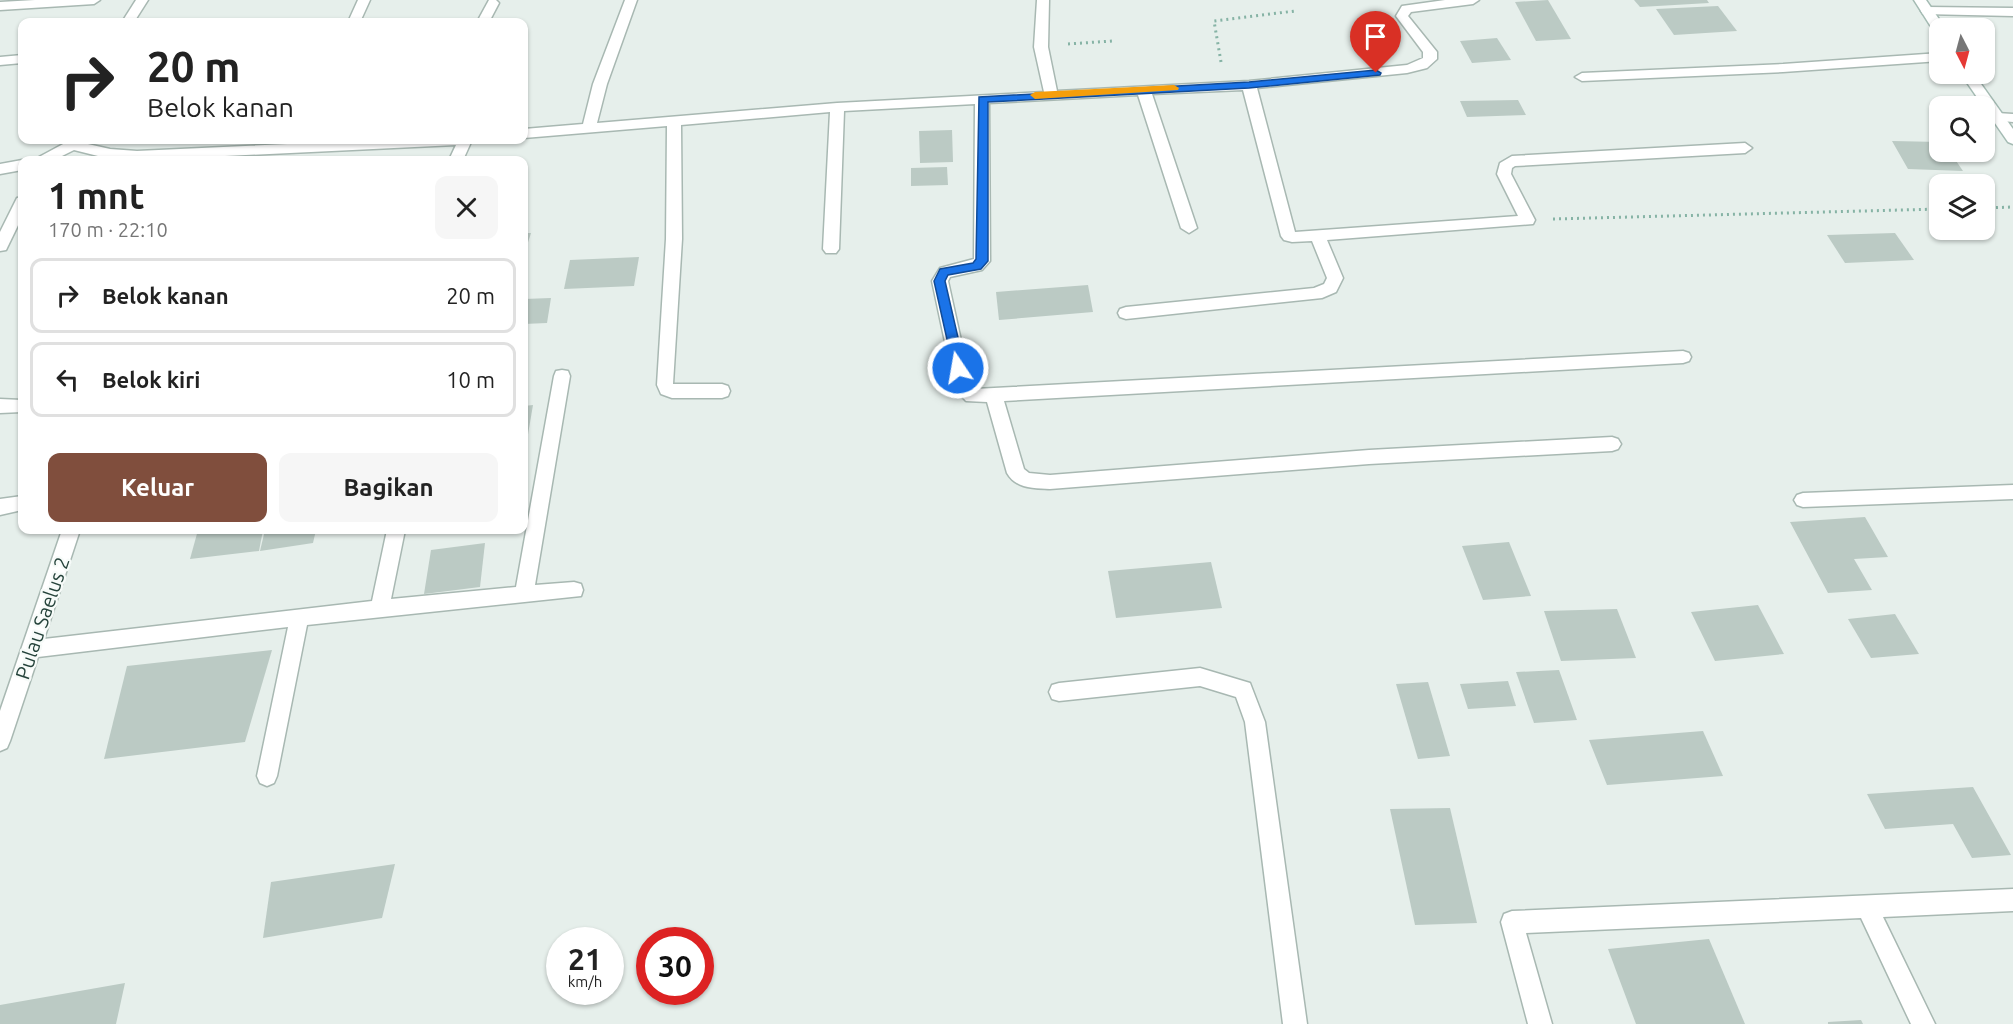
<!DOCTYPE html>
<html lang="id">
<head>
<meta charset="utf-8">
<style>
  body { margin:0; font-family:Ubuntu,sans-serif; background:#f6f6f6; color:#222; height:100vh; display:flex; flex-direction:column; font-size:22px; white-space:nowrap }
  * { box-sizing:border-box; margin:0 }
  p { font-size:20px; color:#767676 }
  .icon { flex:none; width:33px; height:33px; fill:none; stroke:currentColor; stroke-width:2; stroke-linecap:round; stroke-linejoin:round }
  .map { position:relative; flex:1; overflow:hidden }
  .panel { position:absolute; left:18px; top:156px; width:510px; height:378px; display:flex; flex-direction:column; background:#fff; border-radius:12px; box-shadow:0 2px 4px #0004 }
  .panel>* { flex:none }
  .banner { position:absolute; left:18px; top:18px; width:510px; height:126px; border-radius:12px; box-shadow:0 2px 4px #0004; background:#fff; color:#222; overflow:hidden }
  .needle { width:39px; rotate:174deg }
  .fabs { position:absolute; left:1929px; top:18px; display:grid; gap:12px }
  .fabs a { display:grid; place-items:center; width:66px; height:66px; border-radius:12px; background:#fff; box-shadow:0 2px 4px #0004; font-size:30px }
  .speed { position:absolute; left:546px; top:927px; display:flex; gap:12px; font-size:30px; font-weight:700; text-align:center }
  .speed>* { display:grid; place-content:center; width:78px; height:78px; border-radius:50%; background:#fff; box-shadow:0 2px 4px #0004; line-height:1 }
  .speed small { font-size:15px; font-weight:400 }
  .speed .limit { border:9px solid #d22; background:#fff; color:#111 }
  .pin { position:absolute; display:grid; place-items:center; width:51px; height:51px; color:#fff; margin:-62px -26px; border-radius:50% 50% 50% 0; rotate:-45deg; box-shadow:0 0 6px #0007 }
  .pin .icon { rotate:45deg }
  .me { position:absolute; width:66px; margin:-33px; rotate:348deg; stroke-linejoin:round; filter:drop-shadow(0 0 4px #0008) }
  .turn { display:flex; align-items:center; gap:21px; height:126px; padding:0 30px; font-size:27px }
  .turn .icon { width:78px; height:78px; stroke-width:2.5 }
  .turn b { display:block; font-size:42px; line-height:51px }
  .round { display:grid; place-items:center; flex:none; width:63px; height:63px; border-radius:12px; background:#f6f6f6 }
  .summary { display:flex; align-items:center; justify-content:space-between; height:102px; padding:0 30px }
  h1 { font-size:36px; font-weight:700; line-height:45px }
  .cta { display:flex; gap:12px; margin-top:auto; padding:12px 30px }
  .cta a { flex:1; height:69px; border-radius:12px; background:#804e3d; color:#fff; font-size:24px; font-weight:700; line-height:69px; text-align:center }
  .cta a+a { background:#f6f6f6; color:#222 }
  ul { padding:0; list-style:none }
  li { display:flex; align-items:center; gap:18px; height:75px; margin:0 12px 9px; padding:0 18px; border:3px solid #e0e0e0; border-radius:12px }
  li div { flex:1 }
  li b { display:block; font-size:22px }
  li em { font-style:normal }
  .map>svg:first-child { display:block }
  .building { fill:#bbcac4 }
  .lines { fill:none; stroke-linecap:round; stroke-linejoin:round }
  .street-casing { stroke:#a8b8b2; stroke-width:3 }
  .secondary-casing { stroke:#a4bbb3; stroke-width:3 }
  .path { stroke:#86b3a5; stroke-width:3; stroke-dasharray:2 4; stroke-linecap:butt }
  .street { fill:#fff; fill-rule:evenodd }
  .secondary { fill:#fff; fill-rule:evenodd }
  .route { fill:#1a73e8; stroke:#114b97; stroke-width:1.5 }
  .slow { fill:#f59e0b }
  .labels { text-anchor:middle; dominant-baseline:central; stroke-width:4.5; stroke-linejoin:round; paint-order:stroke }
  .street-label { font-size:20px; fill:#24423a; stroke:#f7fbf9 }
</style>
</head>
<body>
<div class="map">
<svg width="2013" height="1024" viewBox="0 0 2013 1024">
  <rect width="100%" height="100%" fill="#e6efeb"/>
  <g class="building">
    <polygon points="1548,0 1571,39 1536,41 1515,2"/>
    <polygon points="1634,0 1707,0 1709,3 1640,7"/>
    <polygon points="1718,6 1737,31 1674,35 1656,9"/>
    <polygon points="1497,38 1511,60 1472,63 1460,41"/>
    <polygon points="1518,100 1526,115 1467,117 1460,101"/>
    <polygon points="952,130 953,162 920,163 919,131"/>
    <polygon points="1892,141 1940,142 1940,152 1950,152 1963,171 1908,169"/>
    <polygon points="947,167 948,185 911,186 911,168"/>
    <polygon points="524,233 531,233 524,255"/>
    <polygon points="1895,233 1914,260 1845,263 1827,235"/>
    <polygon points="639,257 634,286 564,289 570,260"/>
    <polygon points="1088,285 1093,312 999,320 996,292"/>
    <polygon points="551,298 547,323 524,324 524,299"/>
    <polygon points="533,405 525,452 524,452 524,406"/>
    <polygon points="1865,517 1888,557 1854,559 1872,590 1828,593 1790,522"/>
    <polygon points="198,530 263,530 259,551 190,559"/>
    <polygon points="265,530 316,530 313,543 260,551"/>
    <polygon points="1509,542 1531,596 1483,600 1462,546"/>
    <polygon points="485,543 480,587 424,594 431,550"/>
    <polygon points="1211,562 1222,608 1116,618 1108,571"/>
    <polygon points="1758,605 1784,654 1715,661 1691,612"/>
    <polygon points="1617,609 1636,658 1561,661 1544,611"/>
    <polygon points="1895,614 1919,654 1871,658 1848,619"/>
    <polygon points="272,650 245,742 104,759 127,666"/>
    <polygon points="1559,670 1577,720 1534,723 1516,672"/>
    <polygon points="1508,681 1516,706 1468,709 1460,684"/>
    <polygon points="1428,682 1450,756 1418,759 1396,684"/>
    <polygon points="1703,731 1723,776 1607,785 1589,740"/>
    <polygon points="1973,787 2011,855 1972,858 1953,824 1885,829 1867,794"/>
    <polygon points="1450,808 1477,923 1415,925 1390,809"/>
    <polygon points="395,864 382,918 263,938 271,882"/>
    <polygon points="1709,939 1745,1024 1636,1024 1608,949"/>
    <polygon points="125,983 116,1024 0,1024 0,1005"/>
    <polygon points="1861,1020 1863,1024 1828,1024 1828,1022"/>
  </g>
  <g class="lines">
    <defs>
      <g id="street">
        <polygon points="35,0 100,0 94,4 0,10 0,2"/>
        <polygon points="136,0 148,0 134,22 122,22"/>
        <polygon points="358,0 370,0 360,22 348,22"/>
        <polygon points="489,0 496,0 499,3 489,22 477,22"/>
        <path d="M625 0H637L607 84 597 123 837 103 1044 92 1034 47 1037 0H1049L1048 47 1057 91 1249 81 1407 65 1423 58V52L1396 16 1402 6 1445 0H1479L1473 4 1411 12 1408 16 1437 52V59L1427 68 1407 73 1257 88 1295 232 1518 216 1497 174 1500 163 1512 156 1745 143 1752 148 1745 153 1515 166 1512 168 1511 174 1535 220 1533 224 1327 240 1343 278 1336 292 1322 298 1126 319 1120 317 1118 313 1120 309 1126 307 1314 288 1324 284 1327 278 1312 241 1292 242 1284 240 1281 236 1243 90 1152 94 1197 228 1189 233 1181 228 1138 95 989 103 990 261 982 270 950 277 948 281 971 386 975 389 1683 351 1689 353 1691 357 1689 361 1683 363 1004 401 1024 469 1029 473 1050 475 1369 450 1612 437 1618 439 1621 444 1618 449 1612 451 1369 464 1050 489C1034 488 1016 489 1007 473L987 402 966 401 955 389 932 281 940 268 974 259 975 104 844 111 839 249 836 253H826L823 249 830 112 681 125 682 239 673 384H722L728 386 730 391 728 396 722 398H672L661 394 657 385 666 239 667 126 524 138V129L583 124 593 84Z"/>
        <polygon points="1927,7 2013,8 2013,16 1923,14 1921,11"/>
        <polygon points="1940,53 1940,61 1783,72 1582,81 1575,77 1582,73 1783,64"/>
        <polygon points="22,55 22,63 0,65 0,57"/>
        <polygon points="1997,113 2013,114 2013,122 1992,120 1990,117 1992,114"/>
        <polygon points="65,140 79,140 79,142 110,149 137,151 376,140 472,140 463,160 449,160 456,145 142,160 110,159 74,150 54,160 37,160 39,157 65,143"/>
        <polygon points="22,160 22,170 0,174 0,164"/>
        <polygon points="22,197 22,217 6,250 0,251 0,232 17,198"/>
        <polygon points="562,370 568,371 570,376 535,585 574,582 581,584 583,590 581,596 307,625 277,776 274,783 267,786 260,783 257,776 288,627 38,657 10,741 7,748 0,751 0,711 62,530 80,530 44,639 372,601 387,530 405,530 391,599 516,587 554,376 556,371"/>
        <polygon points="0,399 22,400 22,412 0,413"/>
        <polygon points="2013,485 2013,499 1803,507 1797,505 1794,500 1797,495 1803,493"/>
        <polygon points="22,496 22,510 0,515 0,499"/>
        <polygon points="1200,668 1250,683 1265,722 1307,1024 1283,1024 1245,722 1236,697 1200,686 1059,701 1052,699 1049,692 1052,685 1059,683"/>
        <polygon points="2013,889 2013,911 1883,917 1935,1024 1911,1024 1861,918 1526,933 1552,1024 1528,1024 1501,922 1504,914 1512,911"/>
      </g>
      <g id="secondary">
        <polygon points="1914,0 1926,0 1945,28 1940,28 1940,34 1935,33"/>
        <polygon points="1961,74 1974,74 2013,129 2013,144 2008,142"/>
      </g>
    </defs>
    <use href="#street" class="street-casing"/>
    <use href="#secondary" class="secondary-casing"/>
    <g class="path">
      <polyline points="1068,44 1112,41"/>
      <polyline points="1221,62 1214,21 1295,11"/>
      <polyline points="1984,208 2013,207"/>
      <polyline points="1553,219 1940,209"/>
    </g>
    <use href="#street" class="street"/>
    <use href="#secondary" class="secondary"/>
  </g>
  <polygon class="route" points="1376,70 1381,73 1380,75 1249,88 988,102 988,261 981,269 948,275 945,281 965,368 963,371 954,371 934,281 940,269 973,263 976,259 979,97 1249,82"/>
  <polygon class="slow" points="1174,85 1179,88 1178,90 1035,99 1030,95 1035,92"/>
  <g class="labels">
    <g class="street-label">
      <text transform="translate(42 618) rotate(-71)">Pulau Saelus 2</text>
    </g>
  </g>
</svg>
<div class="fabs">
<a><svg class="needle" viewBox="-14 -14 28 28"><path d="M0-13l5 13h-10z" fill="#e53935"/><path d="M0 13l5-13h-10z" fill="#767676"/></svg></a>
<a><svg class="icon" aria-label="search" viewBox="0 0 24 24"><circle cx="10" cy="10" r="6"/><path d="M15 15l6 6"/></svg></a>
<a><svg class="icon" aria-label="layers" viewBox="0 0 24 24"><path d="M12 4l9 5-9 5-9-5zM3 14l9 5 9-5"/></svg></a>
</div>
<div class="speed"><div>21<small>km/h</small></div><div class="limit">30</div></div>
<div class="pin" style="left:1376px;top:73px;background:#d93025"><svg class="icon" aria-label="arrive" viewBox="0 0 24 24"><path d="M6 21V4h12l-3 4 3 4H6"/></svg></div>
<svg class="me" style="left:958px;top:368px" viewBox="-20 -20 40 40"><circle r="17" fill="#1a73e8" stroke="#fff" stroke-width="3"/><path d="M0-11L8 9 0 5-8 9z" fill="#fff"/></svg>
<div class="banner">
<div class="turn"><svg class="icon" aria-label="right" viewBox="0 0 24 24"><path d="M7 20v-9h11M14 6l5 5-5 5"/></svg><div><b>20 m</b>Belok kanan</div></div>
</div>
<section class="panel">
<div class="summary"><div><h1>1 mnt</h1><p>170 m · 22:10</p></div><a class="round"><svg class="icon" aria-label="close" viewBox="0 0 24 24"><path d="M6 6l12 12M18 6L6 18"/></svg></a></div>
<ul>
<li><svg class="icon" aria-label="right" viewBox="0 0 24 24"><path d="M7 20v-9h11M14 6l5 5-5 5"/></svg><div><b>Belok kanan</b></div><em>20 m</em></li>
<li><svg class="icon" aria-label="left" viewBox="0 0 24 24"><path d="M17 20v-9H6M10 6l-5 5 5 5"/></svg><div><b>Belok kiri</b></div><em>10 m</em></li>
</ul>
<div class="cta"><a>Keluar</a><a>Bagikan</a></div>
</section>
</div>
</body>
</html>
